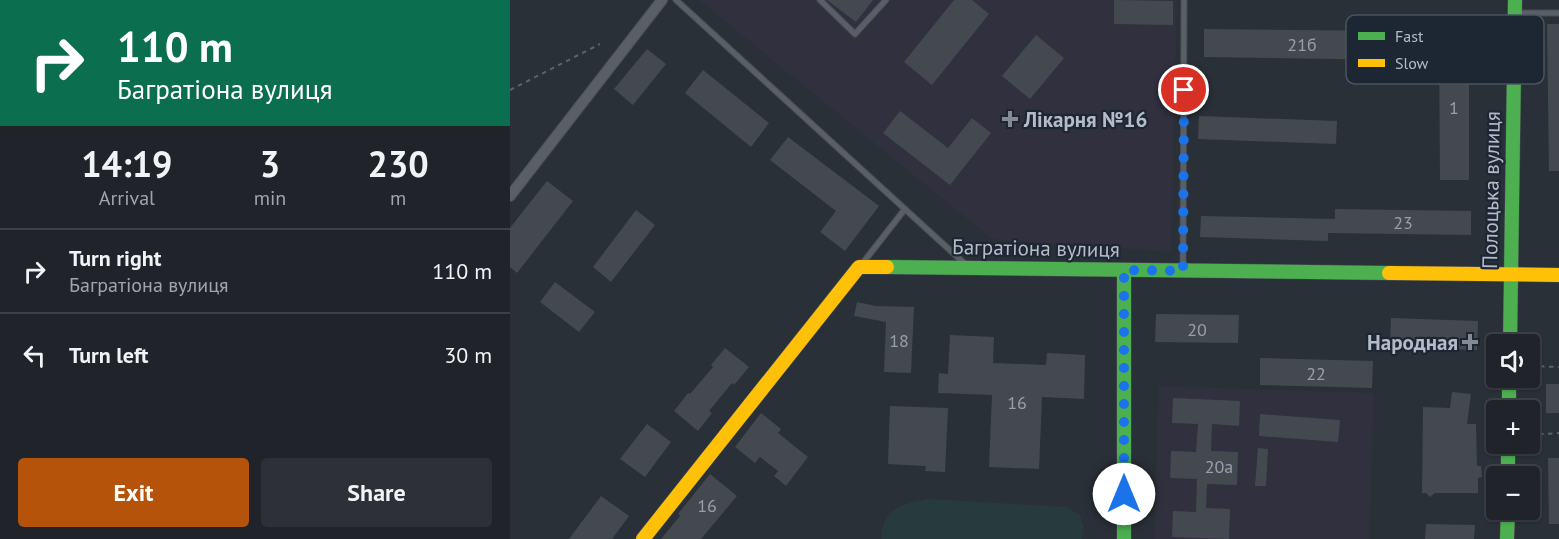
<!DOCTYPE html>
<html lang="en">
<head>
<meta charset="utf-8">
<style>
  body { margin:0; font-family:"PT Sans",sans-serif; background:#2d3036; color:#f1f3f6; height:100vh; display:flex; flex-direction:column; font-size:22px; white-space:nowrap }
  * { box-sizing:border-box; margin:0 }
  p { font-size:20px; color:#a2a4a8 }
  .icon { flex:none; width:33px; height:33px; fill:none; stroke:currentColor; stroke-width:2; stroke-linecap:round; stroke-linejoin:round }
  .map { position:relative; flex:1; overflow:hidden }
  .side { display:flex; flex-direction:column; background:#20242a; width:510px }
  .side>* { flex:none }
  .banner { background:#0b6e4f; color:#fff; overflow:hidden }
  .tools { position:absolute; left:976px; top:334px; display:grid; gap:12px }
  .tools a { display:grid; place-items:center; width:54px; height:54px; border-radius:6px; background:#20242a; box-shadow:0 2px 4px #0004,0 0 0 2px #3d4147; font-size:30px }
  .pin { position:absolute; display:grid; place-items:center; width:51px; height:51px; color:#fff; margin:-26px; border:3px solid #fff; border-radius:50%; box-shadow:0 2px 6px #0007 }
  .me { position:absolute; width:66px; margin:-33px; rotate:0deg; stroke-linejoin:round; filter:drop-shadow(0 0 4px #0008) }
  .turn { display:flex; align-items:center; gap:21px; height:126px; padding:0 18px; font-size:27px }
  .turn .icon { width:78px; height:78px; stroke-width:2.5 }
  .turn b { display:block; font-size:42px; line-height:51px }
  .eta { display:flex; justify-content:space-evenly; align-items:center; height:102px; text-align:center }
  .eta b { font-size:36px; font-weight:800; line-height:42px }
  .cta { display:flex; gap:12px; margin-top:auto; padding:12px 18px }
  .cta a { flex:1; height:69px; border-radius:6px; background:#b45309; color:#fff; font-size:24px; font-weight:800; line-height:69px; text-align:center }
  .cta a+a { background:#2d3036; color:#f1f3f6 }
  ul { padding:0; list-style:none }
  li { display:flex; align-items:center; gap:18px; height:84px; padding:0 18px; border-top:2px solid #3d4147 }
  li div { flex:1 }
  li b { display:block; font-size:22px }
  li em { font-style:normal }
  main { display:flex; flex:1; min-height:0 }
  .map>svg:first-child { display:block }
  .medical { fill:#31303e }
  .green { fill:#273a3e }
  .building { fill:#444950 }
  .lines { fill:none; stroke-linecap:round; stroke-linejoin:round }
  .lane-casing { stroke:#484c53; stroke-width:7 }
  .street-casing { stroke:#484c53; stroke-width:12 }
  .fast-casing { stroke:#484c53; stroke-width:15 }
  .slow-casing { stroke:#484c53; stroke-width:15 }
  .path { stroke:#5d636a; stroke-width:2; stroke-dasharray:4.5 4.5; stroke-linecap:butt }
  .lane { stroke:#5a5e66; stroke-width:5 }
  .street { stroke:#5a5e66; stroke-width:10 }
  .fast { stroke:#4caf50; stroke-width:14 }
  .slow { stroke:#ffc107; stroke-width:14 }
  .route { stroke:#1a73e8; stroke-width:10; stroke-dasharray:0 18 }
  .poi-dot { fill:#848b96; stroke:#1d2633; stroke-width:2 }
  .labels { text-anchor:middle; dominant-baseline:central; stroke-width:4.5; stroke-linejoin:round; paint-order:stroke }
  .number-label { font-size:18px; fill:#989fab }
  .poi-label { font-size:21px; font-weight:bold; fill:#b4bcc9; stroke:#1d2633; text-anchor:start }
  .street-label { font-size:21px; fill:#b4bcc9; stroke:#1d2633 }
  .key { fill:#1d2633; stroke:#4a5360; stroke-width:1.5 }
  .key-label { font-size:16px; fill:#b4bcc9 }
</style>
</head>
<body>
<main>
<section class="side">
<div class="banner">
<div class="turn"><svg class="icon" aria-label="right" viewBox="0 0 24 24"><path d="M7 20v-9h11M14 6l5 5-5 5"/></svg><div><b>110 m</b>Багратіона вулиця</div></div>
</div>
<div class="eta">
<div><b>14:19</b><p>Arrival</p></div>
<div><b>3</b><p>min</p></div>
<div><b>230</b><p>m</p></div>
</div>
<ul>
<li><svg class="icon" aria-label="right" viewBox="0 0 24 24"><path d="M7 20v-9h11M14 6l5 5-5 5"/></svg><div><b>Turn right</b><p>Багратіона вулиця</p></div><em>110 m</em></li>
<li><svg class="icon" aria-label="left" viewBox="0 0 24 24"><path d="M17 20v-9H6M10 6l-5 5 5 5"/></svg><div><b>Turn left</b></div><em>30 m</em></li>
</ul>
<div class="cta"><a>Exit</a><a>Share</a></div>
</section>
<div class="map">
<svg width="1049" height="539" viewBox="0 0 1049 539">
  <rect width="100%" height="100%" fill="#2a3038"/>
  <g class="medical">
    <polygon points="189,0 667,0 661,252 482,239"/>
    <polygon points="649,386 864,393 859,539 644,539"/>
  </g>
  <path class="green" d="M420 499 556 507 570 515 574 528 572 539H371C373 507 393 503 420 499Z"/>
  <g class="building">
    <polygon points="317,0 363,0 346,22"/>
    <polygon points="444,0 462,0 479,14 422,85 394,62"/>
    <polygon points="604,0 663,1 663,25 604,24"/>
    <polygon points="1037,24 1049,24 1049,171 1039,171"/>
    <polygon points="694,29 890,31 890,60 694,57"/>
    <polygon points="526,35 554,58 520,99 492,76"/>
    <polygon points="929,35 959,35 959,180 930,180"/>
    <polygon points="137,49 156,64 123,105 104,89"/>
    <polygon points="193,70 259,123 241,147 175,93"/>
    <polygon points="390,111 438,148 462,118 481,133 440,185 373,133"/>
    <polygon points="689,116 827,121 826,144 688,139"/>
    <polygon points="278,137 369,206 335,251 310,232 326,211 260,160"/>
    <polygon points="37,181 63,201 7,273 0,267 0,228"/>
    <polygon points="825,209 961,211 961,235 818,233 818,241 690,237 691,216 825,219"/>
    <polygon points="126,210 145,225 101,282 83,267"/>
    <polygon points="45,282 85,312 69,332 30,302"/>
    <polygon points="347,302 366,306 404,307 401,373 374,372 376,322 344,316"/>
    <polygon points="646,314 729,315 728,343 645,342"/>
    <polygon points="881,318 968,321 967,350 880,347"/>
    <polygon points="440,335 484,337 483,363 536,365 537,353 575,355 574,399 532,397 529,469 479,467 482,395 428,393 429,373 438,374"/>
    <polygon points="215,348 239,367 224,385 222,383 199,411 202,413 188,431 164,411 178,393 180,394 203,367 201,365"/>
    <polygon points="750,358 863,361 862,388 750,385"/>
    <rect x="1036" y="384" width="13" height="29"/>
    <polygon points="942,392 961,394 957,424 966,424 967,466 971,466 972,477 968,478 968,493 925,493 920,497 916,493 912,493 913,407 940,408"/>
    <polygon points="663,398 730,401 729,426 702,424 701,451 728,452 727,485 697,484 696,508 720,509 719,539 662,537 663,511 686,512 687,479 660,478 661,451 686,452 688,424 662,423"/>
    <polygon points="380,406 438,408 435,472 415,471 416,466 378,464"/>
    <polygon points="251,413 271,429 268,433 298,457 276,486 264,476 268,471 250,457 245,463 225,447"/>
    <polygon points="750,414 830,420 828,442 749,436"/>
    <polygon points="137,424 161,442 135,477 110,459"/>
    <polygon points="748,448 758,449 756,486 745,486"/>
    <polygon points="1038,458 1049,458 1049,524 1039,524"/>
    <polygon points="200,474 227,496 191,539 151,539 170,516 168,514"/>
    <polygon points="91,496 119,516 102,539 59,539"/>
    <polygon points="916,524 965,525 964,539 915,539"/>
  </g>
  <g class="lines">
    <defs>
      <g id="lane">
        <polyline points="166,0 454,263"/>
        <polyline points="310,0 345,34 376,0"/>
        <polyline points="1006,13 1049,13"/>
        <polyline points="352,264 395,209"/>
        <polyline points="673,268 674,0"/>
      </g>
      <polyline id="street" points="0,196 152,0"/>
      <g id="fast">
        <polyline points="377,267 879,273"/>
        <polyline points="614,270 614,539"/>
        <polyline points="1000,345 1005,0"/>
        <polyline points="999,378 999,411"/>
        <polyline points="998,444 998,477"/>
        <polyline points="997,539 998,510"/>
      </g>
      <g id="slow">
        <polyline points="879,273 1049,275"/>
        <polyline points="133,539 349,267 377,267"/>
      </g>
    </defs>
    <use href="#lane" class="lane-casing"/>
    <use href="#street" class="street-casing"/>
    <use href="#fast" class="fast-casing"/>
    <use href="#slow" class="slow-casing"/>
    <g class="path">
      <polyline points="0,90 90,44"/>
      <polyline points="1021,366 1049,367"/>
      <polyline points="1020,435 1049,433"/>
    </g>
    <use href="#lane" class="lane"/>
    <use href="#street" class="street"/>
    <use href="#fast" class="fast"/>
    <use href="#slow" class="slow"/>
  </g>
  <g class="lines">
    <polyline class="route" points="614,494 614,270 673,271 674,90"/>
  </g>
  <g class="poi-dot">
    <path d="M497 110h6v6h6v6h-6v6h-6v-6h-6v-6h6z"/>
    <path d="M957 333h6v6h6v6h-6v6h-6v-6h-6v-6h6z"/>
  </g>
  <g class="labels">
    <g class="number-label">
      <text x="792" y="44">21б</text>
      <text x="944" y="107">1</text>
      <text x="893" y="222">23</text>
      <text x="687" y="329">20</text>
      <text x="389" y="340">18</text>
      <text x="806" y="373">22</text>
      <text x="507" y="402">16</text>
      <text x="709" y="466">20а</text>
      <text x="197" y="505">16</text>
    </g>
    <g class="poi-label">
      <text x="514" y="119">Лікарня №16</text>
      <text x="948" y="342" text-anchor="end">Народная</text>
    </g>
    <g class="street-label">
      <text transform="translate(981 190) rotate(-89)">Полоцька вулиця</text>
      <text transform="translate(526 248) rotate(1)">Багратіона вулиця</text>
    </g>
  </g>
  <rect x="836" y="15" width="198" height="69" rx="9" class="key"/>
  <rect x="848" y="32" width="27" height="8" fill="#4caf50"/>
  <rect x="848" y="59" width="27" height="8" fill="#ffc107"/>
  <g class="key-label">
    <text x="885" y="42">Fast</text>
    <text x="885" y="69">Slow</text>
  </g>
</svg>
<div class="tools">
<a><svg class="icon" aria-label="sound" viewBox="0 0 24 24"><path d="M4 9h4l5-4v14l-5-4H4zM17 9q2 3 0 6"/></svg></a>
<a>+</a>
<a>−</a>
</div>
<div class="pin" style="left:674px;top:90px;background:#d93025"><svg class="icon" aria-label="arrive" viewBox="0 0 24 24"><path d="M6 21V4h12l-3 4 3 4H6"/></svg></div>
<svg class="me" style="left:614px;top:494px" viewBox="-20 -20 40 40"><circle r="19" fill="#fff"/><path d="M0-13L10 11 0 6-10 11z" fill="#1a73e8"/></svg>
</div>
</main>
</body>
</html>
